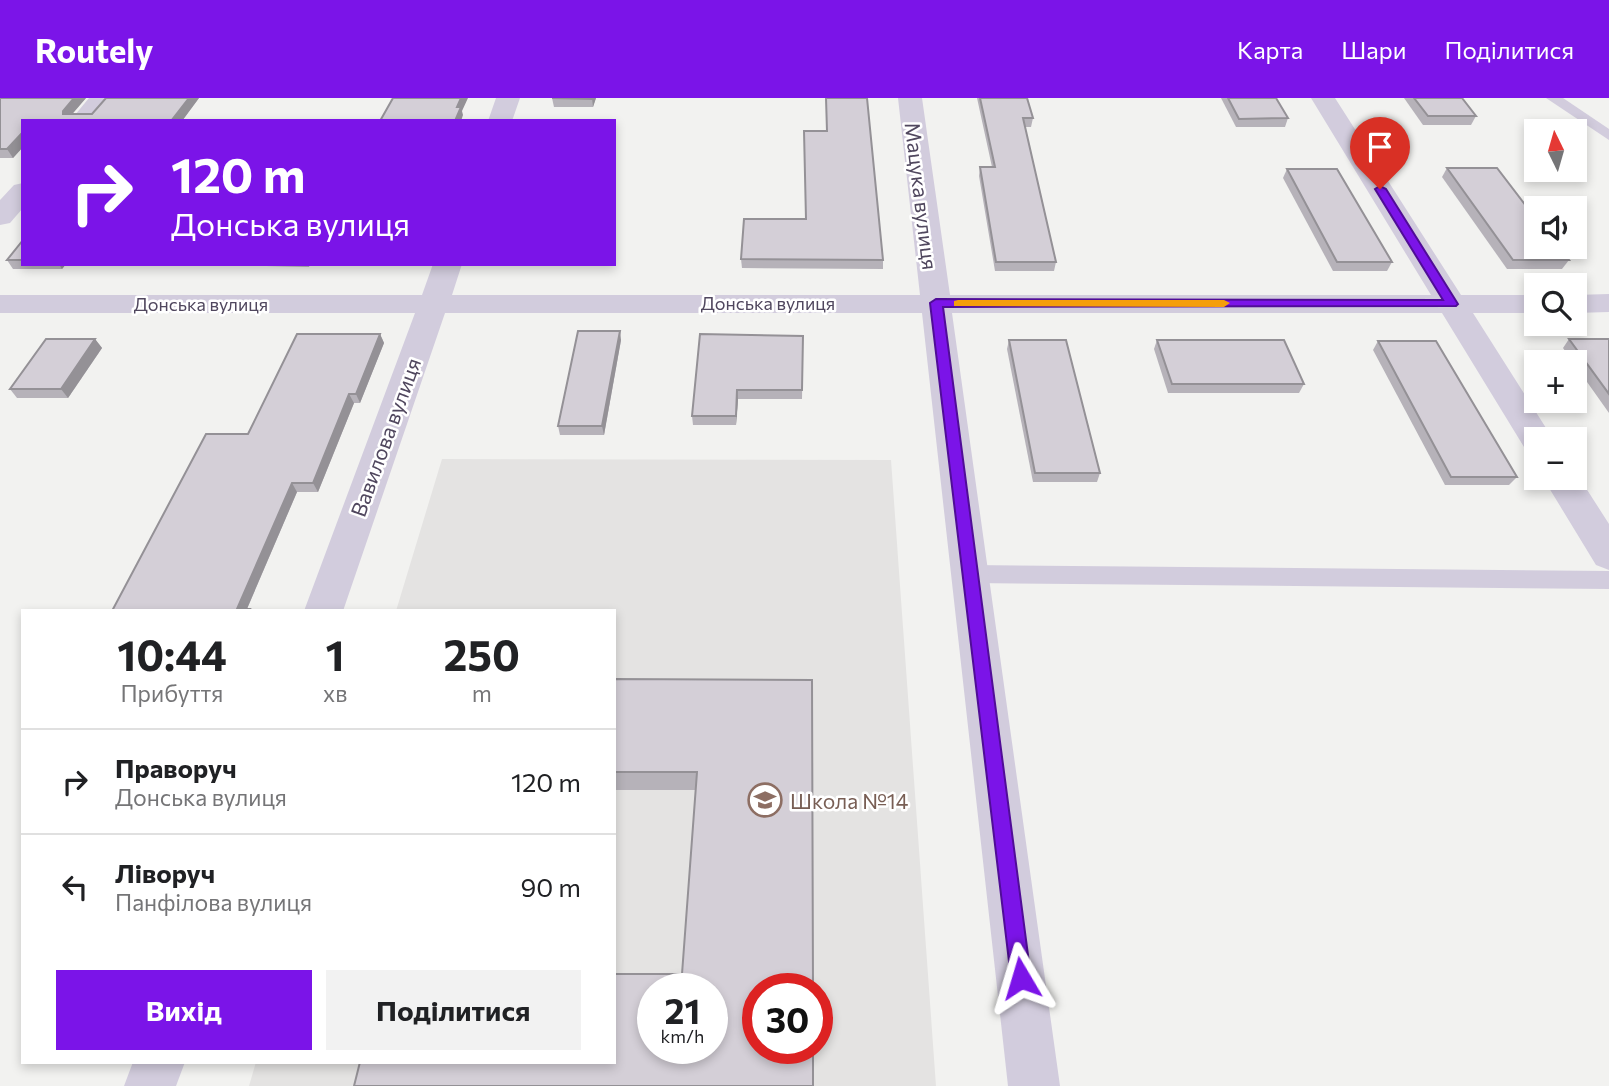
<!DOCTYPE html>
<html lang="uk">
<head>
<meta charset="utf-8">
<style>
  body { margin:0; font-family:Commissioner,sans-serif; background:#f2f2f2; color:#202124; height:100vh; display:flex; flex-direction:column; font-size:26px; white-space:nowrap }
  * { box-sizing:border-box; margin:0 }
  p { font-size:23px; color:#757577 }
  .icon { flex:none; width:38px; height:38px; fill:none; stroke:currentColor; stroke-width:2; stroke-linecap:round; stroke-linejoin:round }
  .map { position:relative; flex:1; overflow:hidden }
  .panel { position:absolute; left:21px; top:511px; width:595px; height:455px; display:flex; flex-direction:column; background:#fff; border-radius:0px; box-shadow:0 4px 10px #0003 }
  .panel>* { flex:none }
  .guide { position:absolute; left:21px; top:21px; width:595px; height:147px; border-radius:0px; box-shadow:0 4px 10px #0003; background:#7b14e8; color:#fff; overflow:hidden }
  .needle { width:46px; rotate:355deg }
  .fabs { position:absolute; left:1524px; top:21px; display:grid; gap:14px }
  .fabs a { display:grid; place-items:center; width:63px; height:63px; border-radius:0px; background:#fff; box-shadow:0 4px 10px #0003; font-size:35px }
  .speed { position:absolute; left:637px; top:875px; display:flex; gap:14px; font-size:35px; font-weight:700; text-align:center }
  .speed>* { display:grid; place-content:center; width:91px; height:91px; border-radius:50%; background:#fff; box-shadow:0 4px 10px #0003; line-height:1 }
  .speed small { font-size:18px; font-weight:400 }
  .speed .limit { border:10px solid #d22; background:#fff; color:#111 }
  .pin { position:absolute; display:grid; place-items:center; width:60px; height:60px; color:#fff; margin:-72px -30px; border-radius:50% 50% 50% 0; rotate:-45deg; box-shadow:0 0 7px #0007 }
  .pin .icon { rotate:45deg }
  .me { position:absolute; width:77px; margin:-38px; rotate:353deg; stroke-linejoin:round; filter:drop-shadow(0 0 5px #0008) }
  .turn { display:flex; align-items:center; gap:24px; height:147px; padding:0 35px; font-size:32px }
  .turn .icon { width:91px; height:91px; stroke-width:2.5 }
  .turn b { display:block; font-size:49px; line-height:60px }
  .eta { display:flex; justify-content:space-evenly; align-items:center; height:119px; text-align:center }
  .eta b { font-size:42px; font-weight:700; line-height:49px }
  .button { display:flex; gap:14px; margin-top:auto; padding:14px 35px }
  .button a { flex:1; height:80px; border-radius:0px; background:#7b14e8; color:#fff; font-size:28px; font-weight:700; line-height:80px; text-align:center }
  .button a+a { background:#f2f2f2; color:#202124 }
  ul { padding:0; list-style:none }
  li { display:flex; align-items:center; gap:21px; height:105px; padding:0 35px; border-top:2px solid #e0e0e0 }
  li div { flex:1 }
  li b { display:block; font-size:26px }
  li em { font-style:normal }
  header { display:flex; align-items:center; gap:42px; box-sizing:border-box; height:98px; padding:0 35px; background:#7b14e8; color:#fff }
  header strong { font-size:33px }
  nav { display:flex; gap:38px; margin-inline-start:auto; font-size:24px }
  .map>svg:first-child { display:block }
  .education { fill:#e4e3e2; fill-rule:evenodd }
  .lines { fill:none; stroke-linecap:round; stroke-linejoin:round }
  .lane { fill:#d2ccdd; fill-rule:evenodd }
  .street { fill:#d2ccdd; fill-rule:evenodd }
  .wall { fill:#b6b2b9 }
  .shaded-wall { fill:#949196 }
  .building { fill:#d4cfd7; stroke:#949196; stroke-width:2; fill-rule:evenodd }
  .route { fill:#7b14e8; stroke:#500d97; stroke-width:2 }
  .slow { fill:#f59e0b }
  .labels { text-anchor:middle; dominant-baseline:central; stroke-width:5; stroke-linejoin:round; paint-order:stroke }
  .far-street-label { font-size:18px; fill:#50475e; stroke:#fff }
  .street-label { font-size:21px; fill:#50475e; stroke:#fff }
  .education-label { font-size:21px; fill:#785e54; stroke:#fff; text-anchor:start }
</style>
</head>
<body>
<header>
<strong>Routely</strong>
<nav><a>Карта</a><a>Шари</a><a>Поділитися</a></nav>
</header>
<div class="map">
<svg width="1609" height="988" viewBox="0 0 1609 988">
  <rect width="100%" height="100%" fill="#f2f2f0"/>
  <path class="education" d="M442 361 891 362 936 988H249L256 964H614V513H396ZM653 891H712V950H653ZM758 891H817V950H758Z"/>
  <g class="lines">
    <g class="lane">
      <polygon points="1546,0 1563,0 1609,31 1609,42"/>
      <polygon points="970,467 1609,473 1609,491 970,485 962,482 959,476 962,470"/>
    </g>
    <g class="street">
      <polygon points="89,0 114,0 95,23 70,23"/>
      <polygon points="496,0 520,0 512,23 488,23"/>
      <polygon points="898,0 922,0 950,197 1431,197 1311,0 1335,0 1461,197 1536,197 1536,215 1473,215 1553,341 1536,341 1536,353 1524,349 1442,215 952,215 1060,988 1008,988 922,215 445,215 343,513 304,513 415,215 0,215 0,197 422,197 433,166 462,166 452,197 920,197"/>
      <polygon points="23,85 23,110 10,125 0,127 0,102 14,87"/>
      <polygon points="1609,196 1609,214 1575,215 1575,197"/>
      <polygon points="1575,373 1609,426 1609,472 1596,467 1543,380 1575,380"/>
      <polygon points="133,964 185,964 176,988 124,988"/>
    </g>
  </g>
  <g class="wall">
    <polygon points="0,0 86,0 72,16 92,16 199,0 182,23 23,23 23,49 13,60 0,60"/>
    <polygon points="552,0 596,0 593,9 554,9"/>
    <polygon points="977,0 1027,0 1033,20 1031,29 1025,29 1056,164 1054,173 995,173 979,78 980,69 992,69"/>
    <polygon points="1221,0 1276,0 1288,20 1285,29 1236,29"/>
    <polygon points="1404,0 1462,0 1476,18 1471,27 1423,27"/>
    <polygon points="1447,70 1569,162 1562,171 1507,171 1442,79"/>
    <polygon points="1287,71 1392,164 1387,173 1333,173 1283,80"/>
    <polygon points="23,142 23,166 66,166 62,171 13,171 7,162"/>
    <polygon points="741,161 883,162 883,171 742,170"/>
    <polygon points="265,166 310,166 309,169 266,168"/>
    <polygon points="346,166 402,166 402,168 347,167"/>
    <polygon points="380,236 384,245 360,305 354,305 318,394 297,394 247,511 112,513 248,336"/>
    <polygon points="803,238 802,301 738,301 736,327 693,327 692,318"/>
    <polygon points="95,241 102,250 68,300 17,300 10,291"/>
    <polygon points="1569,241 1609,241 1609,315 1575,267 1575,264 1573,264 1563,250"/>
    <polygon points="621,242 604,337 560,337 558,328"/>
    <polygon points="1009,242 1100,375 1097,384 1033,384 1007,251"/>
    <polygon points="1157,242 1304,286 1299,295 1168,295 1154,251"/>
    <polygon points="1378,243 1517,379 1509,387 1445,387 1373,252"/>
    <polygon points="614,581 812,582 813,891 682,876 696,692 614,692"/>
  </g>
  <g class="shaded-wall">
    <polygon points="74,0 86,0 68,21 63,16 63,13"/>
    <polygon points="189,0 199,0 182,23 171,23"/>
    <polygon points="461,0 468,0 462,13 463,17 461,23 455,23 457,9"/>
    <polygon points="592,0 596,0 593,9"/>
    <polygon points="23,34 23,49 13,60 7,51"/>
    <polygon points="59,166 66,166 62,171"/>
    <polygon points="620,233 621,242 604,337 602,328"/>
    <polygon points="380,236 384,245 360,305 356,296"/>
    <polygon points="95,241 102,250 68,300 61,291"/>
    <polygon points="737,292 738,301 736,327 736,318"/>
    <polygon points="349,296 354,305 318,394 313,385"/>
    <polygon points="292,385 297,394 246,513 237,511"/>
  </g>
  <g class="building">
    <polygon points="0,0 74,0 63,13 63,16 92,16 106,0 189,0 171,23 23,23 23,34 7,51 0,51"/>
    <polygon points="393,0 461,0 457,9 461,9 455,23 380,23"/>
    <polygon points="552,0 592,0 592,1"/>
    <polygon points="826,0 867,0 883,162 741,161 744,121 806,121 804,33 827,33"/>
    <polygon points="980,0 1027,0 1033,20 1023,20 1056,164 996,164 980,69 995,69"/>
    <polygon points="1228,0 1276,0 1288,20 1239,21"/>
    <polygon points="1414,0 1462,0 1476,18 1428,18"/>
    <polygon points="1447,70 1497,70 1536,121 1536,149 1558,149 1569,162 1513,162"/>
    <polygon points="1287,71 1337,71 1392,164 1337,164"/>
    <polygon points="23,142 23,162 7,162"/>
    <polygon points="578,233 620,233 602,328 558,328"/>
    <polygon points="297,236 380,236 356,296 349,296 313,385 292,385 237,511 250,511 249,513 112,513 206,336 248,336"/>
    <polygon points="700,236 803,238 802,292 737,292 736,318 692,318"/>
    <polygon points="46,241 95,241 61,291 10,291"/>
    <polygon points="1569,241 1609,241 1609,296"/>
    <polygon points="1009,242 1066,242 1100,375 1035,375"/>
    <polygon points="1157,242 1284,242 1304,286 1172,286"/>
    <polygon points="1378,243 1436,243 1517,379 1451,379"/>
    <path d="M614 581 812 582 813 891H758V950H813V988H354L360 964H614V876H682L697 674H614ZM653 891H712V950H653Z"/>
  </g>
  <polygon class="route" points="1380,88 1386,91 1458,206 1456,208 943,209 1031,880 1028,888 1021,891 1014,888 1011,880 930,205 936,201 1443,202 1375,91"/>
  <polygon class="slow" points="958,202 1224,202 1230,205 1224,209 954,208 954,203"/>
  <defs>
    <symbol id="school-ring" viewBox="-11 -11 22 22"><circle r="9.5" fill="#fff" stroke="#8d6e63" stroke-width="1.5"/><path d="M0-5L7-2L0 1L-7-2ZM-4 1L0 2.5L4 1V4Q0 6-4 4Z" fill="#8d6e63"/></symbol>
  </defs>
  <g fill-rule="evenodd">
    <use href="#school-ring" x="746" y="683" width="38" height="38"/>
  </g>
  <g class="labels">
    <g class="far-street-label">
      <text x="768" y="205">Донська вулиця</text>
      <text x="201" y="206">Донська вулиця</text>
    </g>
    <g class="street-label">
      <text transform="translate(922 98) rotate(83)">Мацука вулиця</text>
      <text transform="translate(385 339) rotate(-70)">Вавилова вулиця</text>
    </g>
    <g class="education-label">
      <text x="790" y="702">Школа №14</text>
    </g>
  </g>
</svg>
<div class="fabs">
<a><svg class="needle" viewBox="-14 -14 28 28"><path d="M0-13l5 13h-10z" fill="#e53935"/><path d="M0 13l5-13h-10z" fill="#757577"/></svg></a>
<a><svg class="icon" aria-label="sound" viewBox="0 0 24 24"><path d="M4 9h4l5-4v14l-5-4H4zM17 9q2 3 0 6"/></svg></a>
<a><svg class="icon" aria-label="search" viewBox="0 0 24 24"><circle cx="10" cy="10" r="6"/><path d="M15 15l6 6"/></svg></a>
<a>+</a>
<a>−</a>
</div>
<div class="speed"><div>21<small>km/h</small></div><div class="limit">30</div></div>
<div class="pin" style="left:1380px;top:91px;background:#d93025"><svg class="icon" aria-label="arrive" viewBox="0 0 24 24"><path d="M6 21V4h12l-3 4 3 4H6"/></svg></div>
<svg class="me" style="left:1021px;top:880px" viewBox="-20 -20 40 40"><path d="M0-17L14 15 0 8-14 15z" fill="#7b14e8" stroke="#fff" stroke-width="4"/></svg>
<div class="guide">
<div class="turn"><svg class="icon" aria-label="right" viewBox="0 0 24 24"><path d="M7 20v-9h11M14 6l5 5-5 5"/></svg><div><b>120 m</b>Донська вулиця</div></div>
</div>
<section class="panel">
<div class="eta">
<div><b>10:44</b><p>Прибуття</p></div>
<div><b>1</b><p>хв</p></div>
<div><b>250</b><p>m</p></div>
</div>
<ul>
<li><svg class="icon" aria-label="right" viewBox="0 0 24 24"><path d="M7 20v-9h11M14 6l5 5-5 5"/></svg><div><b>Праворуч</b><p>Донська вулиця</p></div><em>120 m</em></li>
<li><svg class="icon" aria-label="left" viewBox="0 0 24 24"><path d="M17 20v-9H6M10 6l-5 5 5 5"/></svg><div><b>Ліворуч</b><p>Панфілова вулиця</p></div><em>90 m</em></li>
</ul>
<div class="button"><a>Вихід</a><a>Поділитися</a></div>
</section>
</div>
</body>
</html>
